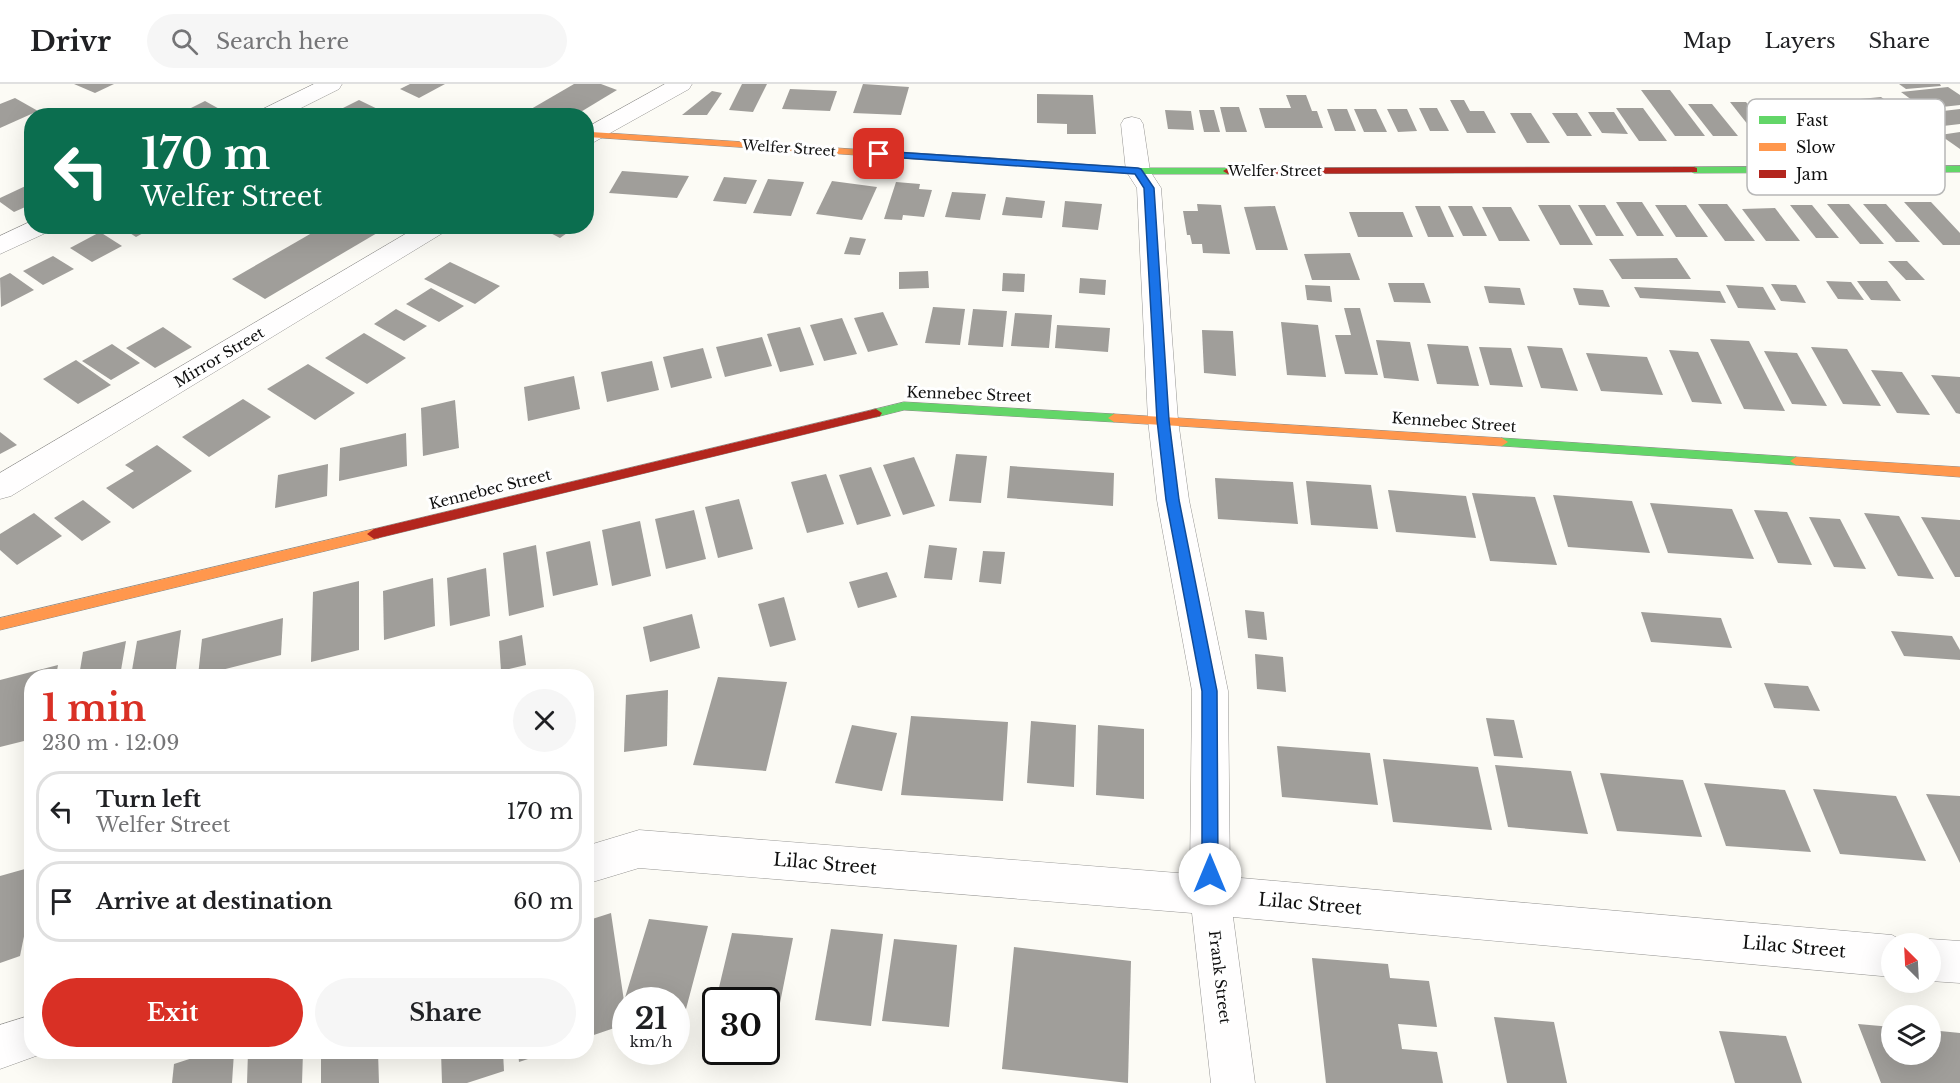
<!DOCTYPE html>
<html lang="en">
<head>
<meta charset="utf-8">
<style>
  body { margin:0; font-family:"Libre Baskerville",serif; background:#f6f6f6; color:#202124; height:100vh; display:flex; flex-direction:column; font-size:22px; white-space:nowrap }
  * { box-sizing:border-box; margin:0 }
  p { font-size:20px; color:#757577 }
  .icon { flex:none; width:33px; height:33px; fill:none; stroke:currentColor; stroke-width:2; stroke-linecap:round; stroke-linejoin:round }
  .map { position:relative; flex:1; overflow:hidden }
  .sheet { position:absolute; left:24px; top:585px; width:570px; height:390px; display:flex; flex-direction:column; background:#fff; border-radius:24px; box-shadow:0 6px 24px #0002 }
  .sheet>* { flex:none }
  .banner { position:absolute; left:24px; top:24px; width:570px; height:126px; border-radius:24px; box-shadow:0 6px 24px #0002; background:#0b6e4f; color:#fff; overflow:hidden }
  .needle { width:39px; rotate:336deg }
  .tools { position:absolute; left:1881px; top:849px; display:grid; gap:12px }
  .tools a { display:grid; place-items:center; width:60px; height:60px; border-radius:50%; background:#fff; box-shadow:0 6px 24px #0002; font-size:30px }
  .speed { position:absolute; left:612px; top:903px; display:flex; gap:12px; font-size:30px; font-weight:700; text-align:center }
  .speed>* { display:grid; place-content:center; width:78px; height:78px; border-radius:50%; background:#fff; box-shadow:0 6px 24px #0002; line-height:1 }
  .speed small { font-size:15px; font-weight:400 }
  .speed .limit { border:3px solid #111; border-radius:9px; background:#fff; color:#111 }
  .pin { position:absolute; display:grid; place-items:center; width:51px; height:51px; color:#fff; margin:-26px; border-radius:12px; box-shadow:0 3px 9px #0006 }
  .me { position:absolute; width:66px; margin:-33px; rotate:0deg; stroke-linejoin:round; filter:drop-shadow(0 0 4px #0008) }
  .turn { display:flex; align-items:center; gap:21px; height:126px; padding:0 18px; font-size:27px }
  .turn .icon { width:78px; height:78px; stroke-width:2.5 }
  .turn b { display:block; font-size:42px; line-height:51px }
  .round { display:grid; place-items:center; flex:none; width:63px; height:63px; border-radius:32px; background:#f6f6f6 }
  .summary { display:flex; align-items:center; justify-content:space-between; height:102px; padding:0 18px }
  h1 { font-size:36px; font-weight:700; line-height:45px; color:#d93025 }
  .action { display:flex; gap:12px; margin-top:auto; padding:12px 18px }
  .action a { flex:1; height:69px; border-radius:36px; background:#d93025; color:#fff; font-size:24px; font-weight:700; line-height:69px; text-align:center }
  .action a+a { background:#f6f6f6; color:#202124 }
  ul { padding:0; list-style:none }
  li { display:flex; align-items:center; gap:18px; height:81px; margin:0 12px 9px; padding:0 6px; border:3px solid #e0e0e0; border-radius:24px }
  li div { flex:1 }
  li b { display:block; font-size:22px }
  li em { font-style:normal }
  header { display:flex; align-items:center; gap:36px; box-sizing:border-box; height:84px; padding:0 30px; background:#fff; border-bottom:2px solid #e0e0e0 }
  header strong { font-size:28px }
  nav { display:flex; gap:33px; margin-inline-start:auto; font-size:21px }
  .search { width:420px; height:54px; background:#f6f6f6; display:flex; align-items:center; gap:15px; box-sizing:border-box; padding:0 21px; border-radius:33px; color:#757577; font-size:22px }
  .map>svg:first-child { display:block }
  .building { fill:#a09e9a }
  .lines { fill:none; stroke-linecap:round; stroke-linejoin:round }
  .street-casing { stroke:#969593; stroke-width:1 }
  .fast-casing { stroke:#8c8c89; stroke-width:1 }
  .slow-casing { stroke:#8c8c89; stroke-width:1 }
  .jam-casing { stroke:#8c8c89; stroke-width:1 }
  .street { fill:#fffefe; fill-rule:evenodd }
  .fast { fill:#63d668; fill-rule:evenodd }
  .slow { fill:#ff974d; fill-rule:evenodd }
  .jam { fill:#b3261e; fill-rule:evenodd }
  .route { fill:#1a73e8; stroke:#114b97; stroke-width:1.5 }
  .labels { text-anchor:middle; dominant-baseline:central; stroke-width:6; stroke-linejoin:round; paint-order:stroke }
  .far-street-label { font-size:14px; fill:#0f0f0f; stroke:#fff }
  .street-label { font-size:15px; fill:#0f0f0f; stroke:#fff }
  .near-street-label { font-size:18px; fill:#0f0f0f; stroke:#fff }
  .key { fill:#fff; stroke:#b7b7b7; stroke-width:1.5 }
  .key-label { font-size:16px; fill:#0f0f0f }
</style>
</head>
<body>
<header>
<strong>Drivr</strong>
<div class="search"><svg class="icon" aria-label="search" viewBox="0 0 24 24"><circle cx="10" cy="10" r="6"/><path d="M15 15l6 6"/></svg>Search here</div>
<nav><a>Map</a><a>Layers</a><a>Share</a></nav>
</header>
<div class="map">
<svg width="1960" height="999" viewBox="0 0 1960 999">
  <rect width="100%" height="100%" fill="#fcfbf5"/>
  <g class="building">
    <polygon points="74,0 114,0 95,9"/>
    <polygon points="410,0 445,0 419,14 400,5"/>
    <polygon points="574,0 601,0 617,6 574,32 519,32"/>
    <polygon points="742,0 767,0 753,28 729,26"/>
    <polygon points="863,0 909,3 901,31 853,29"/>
    <polygon points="1899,0 1940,0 1941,2 1906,5"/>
    <polygon points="1948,3 1960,11 1960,21 1924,25 1901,8"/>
    <polygon points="790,5 837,7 830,27 782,25"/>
    <polygon points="1641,6 1670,6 1705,52 1675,52"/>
    <polygon points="712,7 722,9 707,31 682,31"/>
    <polygon points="1037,10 1093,11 1096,50 1067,50 1067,40 1037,39"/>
    <polygon points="1286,11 1306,11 1312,27 1317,27 1323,44 1265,44 1259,24 1291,24"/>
    <polygon points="1881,13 1899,26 1877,29 1860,15"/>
    <polygon points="15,14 38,27 0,44 0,20"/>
    <polygon points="359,16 392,32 350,32 339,26"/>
    <polygon points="1450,16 1464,16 1470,27 1484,27 1496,49 1467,49"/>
    <polygon points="205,17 232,32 189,32 183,28"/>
    <polygon points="1730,18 1746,18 1773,51 1756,51"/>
    <polygon points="1688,20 1712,20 1738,52 1713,52"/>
    <polygon points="1220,23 1239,23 1247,48 1226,48"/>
    <polygon points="1419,24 1437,24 1449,47 1430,47"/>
    <polygon points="1616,24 1643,24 1667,57 1639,57"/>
    <polygon points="1327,25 1347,25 1356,47 1335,47"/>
    <polygon points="1354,25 1376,25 1387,48 1364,48"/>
    <polygon points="1387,25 1407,25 1417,47 1398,48"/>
    <polygon points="1960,25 1960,40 1943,42 1926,29"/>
    <polygon points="1165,26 1191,27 1194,46 1168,45"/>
    <polygon points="1199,26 1214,26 1220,48 1204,48"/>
    <polygon points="1588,28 1614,28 1628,50 1602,49"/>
    <polygon points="1510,29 1531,29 1550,59 1527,59"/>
    <polygon points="1552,29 1577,29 1592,52 1567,52"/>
    <polygon points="1960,48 1960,65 1940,51"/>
    <polygon points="622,87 689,92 677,114 609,109"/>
    <polygon points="724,93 757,96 746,120 713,117"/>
    <polygon points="768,95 804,98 791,132 753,129"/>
    <polygon points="832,97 877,103 862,136 816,130"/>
    <polygon points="896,98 920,100 919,105 932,106 924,133 903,131 902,136 884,135"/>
    <polygon points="32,99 32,120 14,128 0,118 0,114"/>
    <polygon points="952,108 986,110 980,136 945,133"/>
    <polygon points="1006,113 1045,117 1042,134 1002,131"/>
    <polygon points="1065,117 1102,120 1098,146 1062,143"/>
    <polygon points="1616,118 1642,118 1664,152 1637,152"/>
    <polygon points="1904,118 1931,118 1960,149 1960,161 1943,161"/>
    <polygon points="1197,120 1221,121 1230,170 1203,169 1202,160 1192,160 1190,151 1187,151 1183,127 1198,127"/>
    <polygon points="1698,120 1727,120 1755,157 1725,157"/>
    <polygon points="1827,120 1849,120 1884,160 1860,160"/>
    <polygon points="1863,120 1886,120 1920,158 1896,158"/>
    <polygon points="1538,121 1570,121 1593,161 1560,161"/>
    <polygon points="1578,121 1605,121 1624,152 1596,152"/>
    <polygon points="1655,121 1686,121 1708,153 1676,153"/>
    <polygon points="1790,121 1812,121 1839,154 1816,154"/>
    <polygon points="1275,122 1288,166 1256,166 1244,123"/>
    <polygon points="1415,122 1440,122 1454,153 1428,153"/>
    <polygon points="1448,122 1472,122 1487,152 1463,152"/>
    <polygon points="1482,123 1511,123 1530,157 1499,157"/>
    <polygon points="1775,124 1800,157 1766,157 1742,125"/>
    <polygon points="1349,128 1403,128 1413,153 1358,153"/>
    <polygon points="119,142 156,142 136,153"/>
    <polygon points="324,142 389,142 265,215 232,195"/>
    <polygon points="537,142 577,142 560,154"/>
    <polygon points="100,148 122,162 92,178 70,164"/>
    <polygon points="850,153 866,155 860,171 844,170"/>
    <polygon points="1350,169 1360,196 1312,196 1304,170"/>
    <polygon points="53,172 74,185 43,201 23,187"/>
    <polygon points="1677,174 1691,195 1622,195 1609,175"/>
    <polygon points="1888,177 1907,177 1925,196 1906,196"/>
    <polygon points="450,178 500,202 475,220 424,195"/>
    <polygon points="928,187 929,204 899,205 899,188"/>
    <polygon points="10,189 34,206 1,223 0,194"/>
    <polygon points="1003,189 1025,190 1024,208 1002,207"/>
    <polygon points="1080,194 1106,196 1105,211 1079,209"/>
    <polygon points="1826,197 1851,198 1864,216 1838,215"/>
    <polygon points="1857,197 1887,197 1901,217 1871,216"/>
    <polygon points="1388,199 1424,199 1431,219 1394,218"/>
    <polygon points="1771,200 1796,201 1806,219 1781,217"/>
    <polygon points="1305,201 1330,202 1332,218 1307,216"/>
    <polygon points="1726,201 1763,203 1776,226 1738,224"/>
    <polygon points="1484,202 1520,204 1525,221 1489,219"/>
    <polygon points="1634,203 1720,207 1726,219 1640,214"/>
    <polygon points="431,204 464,222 439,238 406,220"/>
    <polygon points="1573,204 1603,206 1610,223 1579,221"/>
    <polygon points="933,223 965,225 960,261 925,259"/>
    <polygon points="1344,224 1360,224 1378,291 1345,290 1335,251 1351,251"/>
    <polygon points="396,225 427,242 404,257 374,240"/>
    <polygon points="973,225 1007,227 1003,263 968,261"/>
    <polygon points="883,228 898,261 868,268 854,234"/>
    <polygon points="1015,229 1052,231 1049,264 1011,262"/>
    <polygon points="842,234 857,270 824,277 810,241"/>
    <polygon points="1281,238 1318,241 1326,293 1287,291"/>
    <polygon points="1057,241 1110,244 1108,268 1055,264"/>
    <polygon points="163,243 192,263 155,284 126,264"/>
    <polygon points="800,243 814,281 780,288 767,250"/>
    <polygon points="1202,246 1233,247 1236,292 1204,289"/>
    <polygon points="364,249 406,274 367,300 325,274"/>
    <polygon points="762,253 772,282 725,293 716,263"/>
    <polygon points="1710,255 1749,257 1785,327 1744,325"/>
    <polygon points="1376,256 1410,258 1419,297 1384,294"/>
    <polygon points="112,260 140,279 111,296 82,277"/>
    <polygon points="1427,260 1468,262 1479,302 1437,300"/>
    <polygon points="1527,262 1562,264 1578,307 1541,304"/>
    <polygon points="1479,263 1511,264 1523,303 1490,301"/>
    <polygon points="1811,263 1847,265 1881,322 1843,320"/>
    <polygon points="703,264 712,294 671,304 663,273"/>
    <polygon points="1669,266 1698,268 1722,320 1692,318"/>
    <polygon points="1764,267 1797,269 1827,322 1792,320"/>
    <polygon points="1586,269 1647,273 1663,311 1601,307"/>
    <polygon points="76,276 111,301 78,320 43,295"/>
    <polygon points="652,277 659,306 607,318 601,288"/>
    <polygon points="308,280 355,309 315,336 267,305"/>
    <polygon points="1871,286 1902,288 1930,331 1897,329"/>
    <polygon points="1931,291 1960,293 1960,330 1956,329"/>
    <polygon points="574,292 580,325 528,337 524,303"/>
    <polygon points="243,315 271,333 209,373 182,353"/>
    <polygon points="455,316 459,364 423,372 421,324"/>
    <polygon points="0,348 17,361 0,370"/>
    <polygon points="406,349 407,382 339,397 340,364"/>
    <polygon points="157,361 192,387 133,425 106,404 134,387 125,381"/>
    <polygon points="956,370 987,372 981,419 949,417"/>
    <polygon points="914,373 935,422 903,431 883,381"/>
    <polygon points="328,380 327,412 275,424 278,391"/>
    <polygon points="1010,382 1114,389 1113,422 1007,414"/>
    <polygon points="871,383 891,432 857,441 839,391"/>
    <polygon points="826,390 844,440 807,449 791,398"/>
    <polygon points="1215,394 1293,398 1298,440 1218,435"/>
    <polygon points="1306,397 1371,401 1378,445 1311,441"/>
    <polygon points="1388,406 1466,412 1476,454 1396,448"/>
    <polygon points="1472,409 1535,413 1557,481 1490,477"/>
    <polygon points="1553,411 1632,417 1650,469 1568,463"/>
    <polygon points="739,415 753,465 718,474 705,423"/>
    <polygon points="83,416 111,438 82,457 54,434"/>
    <polygon points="1650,419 1732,425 1754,475 1668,469"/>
    <polygon points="694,426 706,475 666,485 655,435"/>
    <polygon points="1754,426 1787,428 1812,481 1778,479"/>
    <polygon points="34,429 62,452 17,481 0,466 0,450"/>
    <polygon points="1864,429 1899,432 1934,495 1898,492"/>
    <polygon points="1809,433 1840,435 1866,485 1834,483"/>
    <polygon points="1921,433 1960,436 1960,493 1955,493"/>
    <polygon points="640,437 651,492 612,502 602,446"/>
    <polygon points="590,457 598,501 553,512 546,468"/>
    <polygon points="536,461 544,523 509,532 503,469"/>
    <polygon points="929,461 957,464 952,496 924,494"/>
    <polygon points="983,467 1005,468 1001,500 979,498"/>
    <polygon points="486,484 490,532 450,542 447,494"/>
    <polygon points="887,488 897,513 858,524 849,498"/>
    <polygon points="433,494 435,542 384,556 383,507"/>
    <polygon points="359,497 359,566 311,578 313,508"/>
    <polygon points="784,513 796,556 770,563 758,520"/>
    <polygon points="1245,526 1264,528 1267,556 1248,554"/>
    <polygon points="1641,528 1721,534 1732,564 1651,558"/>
    <polygon points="692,530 700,564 650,578 643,543"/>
    <polygon points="283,534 281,571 198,592 202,555"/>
    <polygon points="181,546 175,592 131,592 137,557"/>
    <polygon points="1891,547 1952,552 1960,566 1960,576 1904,572"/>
    <polygon points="522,551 526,581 501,587 499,557"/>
    <polygon points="126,557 120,592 79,592 83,568"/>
    <polygon points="1255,570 1283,573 1286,608 1257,605"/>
    <polygon points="58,581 56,592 32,592 32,655 0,663 0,596"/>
    <polygon points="718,593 787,598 766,687 693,681"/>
    <polygon points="1764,599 1808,602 1820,627 1774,624"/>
    <polygon points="668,606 667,662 624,668 626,611"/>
    <polygon points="911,632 1008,638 1003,717 901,711"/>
    <polygon points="1486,634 1514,636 1523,674 1494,672"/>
    <polygon points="1031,637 1076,641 1074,703 1027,699"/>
    <polygon points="852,641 897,649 882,707 835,699"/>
    <polygon points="1098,641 1144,645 1144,715 1096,711"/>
    <polygon points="1277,662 1370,669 1378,721 1282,713"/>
    <polygon points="1383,675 1478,683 1492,746 1393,738"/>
    <polygon points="1495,681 1571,687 1588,750 1508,743"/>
    <polygon points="1600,689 1683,696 1702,753 1617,747"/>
    <polygon points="1704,699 1785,706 1811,768 1726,762"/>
    <polygon points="1813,705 1896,712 1926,777 1840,770"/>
    <polygon points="1926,710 1960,712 1960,779"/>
    <polygon points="32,783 32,813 20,872 0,879 0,792"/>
    <polygon points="611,829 624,917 649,835 708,842 686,925 676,924 676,916 624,916 626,940 588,953 586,837"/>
    <polygon points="831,845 883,850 871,942 815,936"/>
    <polygon points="732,849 793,854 778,929 766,928 766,916 716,916"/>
    <polygon points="894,855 957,861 949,943 882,937"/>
    <polygon points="1014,863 1131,877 1128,999 1002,985"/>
    <polygon points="1312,874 1388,880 1390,894 1429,897 1437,943 1398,940 1402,965 1437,968 1443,999 1326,999"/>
    <polygon points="1494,933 1554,938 1567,999 1507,999"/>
    <polygon points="1858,940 1892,943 1892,970 1930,970 1930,946 1960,949 1960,999 1881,999"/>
    <polygon points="1719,947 1786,952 1802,999 1735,999"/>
    <polygon points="211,968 234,968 232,999 172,999 174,980"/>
    <polygon points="248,968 303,968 302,999 247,999"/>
    <polygon points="321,968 378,968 379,999 321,999"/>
    <polygon points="441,968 503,968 504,987 467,999 442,999"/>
    <polygon points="518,968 549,968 519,978"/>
  </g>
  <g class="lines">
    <defs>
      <g id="street">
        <polygon points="314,0 342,0 339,5 285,32 256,32 259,27"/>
        <polygon points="665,0 692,0 689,5 594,58 586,60 586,44"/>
        <polygon points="1132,33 1140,35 1143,40 1150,87 1161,104 1178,336 1189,416 1228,607 1230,793 1892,851 1908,860 1892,860 1892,893 1233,833 1255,999 1211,999 1192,829 639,784 586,800 586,762 639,746 1190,790 1192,607 1157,416 1148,336 1137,104 1126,87 1121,40 1124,35"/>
        <polygon points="32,137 32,142 53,142 50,147 0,170 0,152"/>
        <polygon points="419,142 449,142 446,147 11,412 0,415 0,389"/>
        <polygon points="1930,855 1960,857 1960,899 1930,897 1930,860 1919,860"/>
        <polygon points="32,931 32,968 47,968 0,985 0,941"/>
      </g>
      <g id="fast">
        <polygon points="990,74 1138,84 1228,84 1233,87 1228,90 1138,90 987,79 987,75"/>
        <polygon points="1960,82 1960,88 1694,89 1689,86 1694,83"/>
        <polygon points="904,318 1114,330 1120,334 1114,338 904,326 876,333 870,329 872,326"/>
        <polygon points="1502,354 1796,373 1802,377 1796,381 1502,362 1496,358"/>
      </g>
      <g id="slow">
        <polygon points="591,48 990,74 995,77 990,80 588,53 586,51"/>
        <polygon points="1114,330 1502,354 1508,358 1502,362 1114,338 1108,334"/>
        <polygon points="1796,373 1960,383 1960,393 1796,381 1790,377"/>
        <polygon points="374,445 381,450 379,454 0,546 0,534"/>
      </g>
      <g id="jam">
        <polygon points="1694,83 1697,84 1697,88 1228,90 1223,87 1228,84"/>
        <polygon points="876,325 882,329 880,332 374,455 367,450 374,445"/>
      </g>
    </defs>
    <use href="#street" class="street-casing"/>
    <use href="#fast" class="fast-casing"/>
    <use href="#slow" class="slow-casing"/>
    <use href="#jam" class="jam-casing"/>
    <use href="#street" class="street"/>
    <use href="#fast" class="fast"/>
    <use href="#slow" class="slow"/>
    <use href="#jam" class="jam"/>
  </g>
  <polygon class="route" points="879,67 1138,84 1141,85 1154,104 1169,336 1179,416 1217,607 1218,790 1216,796 1210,798 1204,796 1202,790 1202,607 1166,416 1157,336 1144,104 1135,90 875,72 874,70"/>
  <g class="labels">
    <g class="far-street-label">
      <text transform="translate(789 64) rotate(4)">Welfer Street</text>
      <text x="1275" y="87">Welfer Street</text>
    </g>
    <g class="street-label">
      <text transform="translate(219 273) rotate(-31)">Mirror Street</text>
      <text transform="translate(969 310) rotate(2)">Kennebec Street</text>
      <text transform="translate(1454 338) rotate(4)">Kennebec Street</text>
      <text transform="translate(490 405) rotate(-14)">Kennebec Street</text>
      <text transform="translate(1220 893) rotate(83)">Frank Street</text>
    </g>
    <g class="near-street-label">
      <text transform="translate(825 780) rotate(5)">Lilac Street</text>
      <text transform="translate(1310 820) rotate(5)">Lilac Street</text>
      <text transform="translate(1794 863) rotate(5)">Lilac Street</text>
    </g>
  </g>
  <rect x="1747" y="15" width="198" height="96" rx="9" class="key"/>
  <rect x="1759" y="32" width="27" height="8" fill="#63d668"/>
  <rect x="1759" y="59" width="27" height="8" fill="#ff974d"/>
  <rect x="1759" y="86" width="27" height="8" fill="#b3261e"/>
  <g class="key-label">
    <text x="1796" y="42">Fast</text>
    <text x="1796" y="69">Slow</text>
    <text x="1796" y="96">Jam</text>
  </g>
</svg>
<div class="tools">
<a><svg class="needle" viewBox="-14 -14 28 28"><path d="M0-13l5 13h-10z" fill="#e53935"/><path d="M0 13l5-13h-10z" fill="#757577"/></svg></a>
<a><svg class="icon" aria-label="layers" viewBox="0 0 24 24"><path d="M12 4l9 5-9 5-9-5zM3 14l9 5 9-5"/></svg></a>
</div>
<div class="speed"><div>21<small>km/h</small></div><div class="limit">30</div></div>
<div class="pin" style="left:879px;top:70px;background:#d93025"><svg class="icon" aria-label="arrive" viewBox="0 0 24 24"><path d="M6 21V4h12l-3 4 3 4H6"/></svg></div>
<svg class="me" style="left:1210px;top:790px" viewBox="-20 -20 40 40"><circle r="19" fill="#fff"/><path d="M0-13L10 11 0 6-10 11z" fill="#1a73e8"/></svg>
<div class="banner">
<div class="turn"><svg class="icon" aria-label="left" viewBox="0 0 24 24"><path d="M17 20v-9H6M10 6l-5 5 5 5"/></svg><div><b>170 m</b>Welfer Street</div></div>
</div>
<section class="sheet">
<div class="summary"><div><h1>1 min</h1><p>230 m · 12:09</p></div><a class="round"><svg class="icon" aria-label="close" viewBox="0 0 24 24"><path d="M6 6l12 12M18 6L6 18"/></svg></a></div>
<ul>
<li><svg class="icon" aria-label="left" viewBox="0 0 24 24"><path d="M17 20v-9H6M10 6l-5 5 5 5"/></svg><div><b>Turn left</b><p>Welfer Street</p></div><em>170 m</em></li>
<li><svg class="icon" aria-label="arrive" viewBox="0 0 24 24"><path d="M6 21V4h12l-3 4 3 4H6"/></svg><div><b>Arrive at destination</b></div><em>60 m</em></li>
</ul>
<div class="action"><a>Exit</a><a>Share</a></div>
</section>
</div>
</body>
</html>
